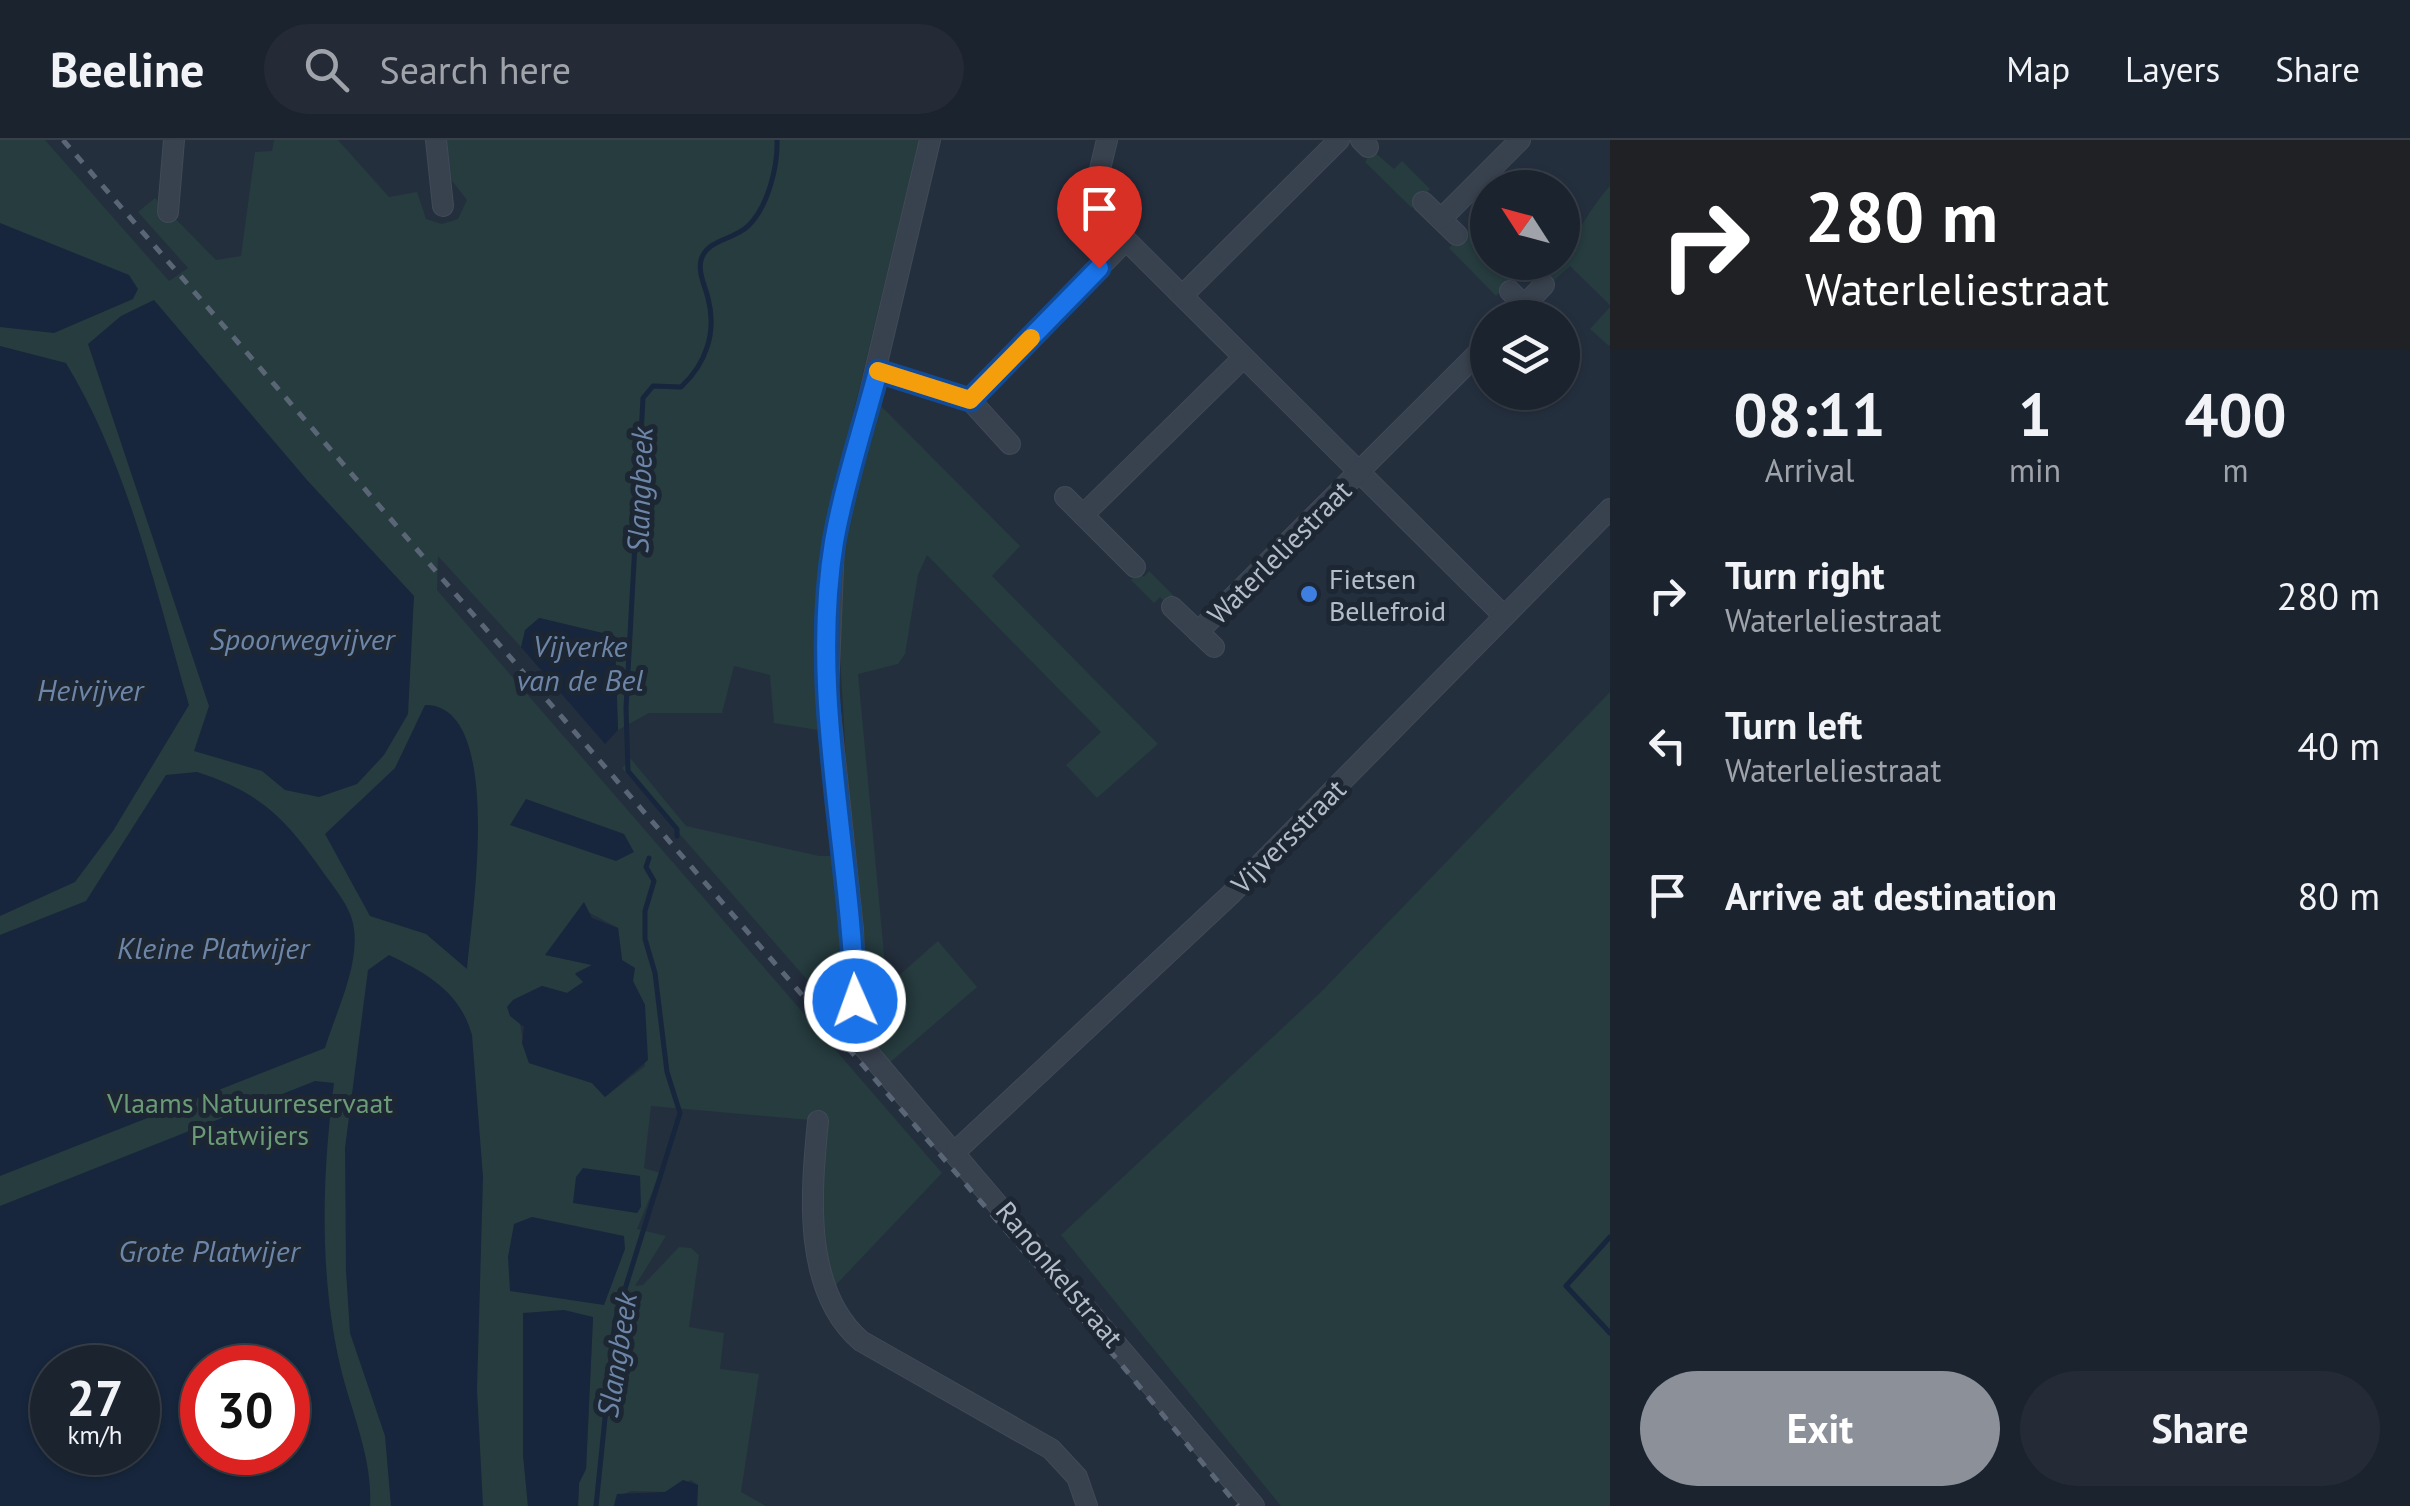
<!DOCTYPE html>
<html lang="en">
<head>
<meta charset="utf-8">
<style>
  body { margin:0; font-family:"PT Sans",sans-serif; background:#242b36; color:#f1f3f6; height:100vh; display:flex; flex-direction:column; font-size:38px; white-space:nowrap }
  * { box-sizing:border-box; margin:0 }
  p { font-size:32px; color:#a0a4aa }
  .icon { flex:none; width:55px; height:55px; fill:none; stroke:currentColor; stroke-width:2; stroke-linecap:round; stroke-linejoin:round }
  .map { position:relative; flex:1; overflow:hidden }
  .details { display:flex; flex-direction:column; background:#1b232e; width:800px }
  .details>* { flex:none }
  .top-card { background:#202124; color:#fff; overflow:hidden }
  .needle { width:65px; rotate:306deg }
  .fabs { position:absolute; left:1470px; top:30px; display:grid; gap:20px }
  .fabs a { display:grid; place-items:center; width:110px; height:110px; border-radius:50%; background:#1b232e; box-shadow:0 2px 8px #0004,0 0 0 2px #39404a; font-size:50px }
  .speed { position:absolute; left:30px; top:1205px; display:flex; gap:20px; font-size:50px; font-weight:700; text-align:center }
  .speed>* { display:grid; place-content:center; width:130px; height:130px; border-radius:50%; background:#1b232e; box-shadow:0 2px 8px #0004,0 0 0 2px #39404a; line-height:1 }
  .speed small { font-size:25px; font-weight:400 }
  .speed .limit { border:15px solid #d22; background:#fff; color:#111 }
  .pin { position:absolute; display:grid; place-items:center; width:85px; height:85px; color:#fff; margin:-102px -42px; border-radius:50% 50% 50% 0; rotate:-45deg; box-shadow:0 0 10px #0007 }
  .pin .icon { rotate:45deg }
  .me { position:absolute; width:110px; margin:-55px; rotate:358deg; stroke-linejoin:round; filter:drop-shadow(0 0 8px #0008) }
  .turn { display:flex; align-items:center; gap:35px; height:210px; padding:0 30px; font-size:45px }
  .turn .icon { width:130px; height:130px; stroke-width:2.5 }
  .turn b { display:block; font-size:70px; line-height:85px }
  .eta { display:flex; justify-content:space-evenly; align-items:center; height:170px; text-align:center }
  .eta b { font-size:60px; font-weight:700; line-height:70px }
  .primary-button { display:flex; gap:20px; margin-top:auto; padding:20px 30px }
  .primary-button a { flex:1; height:115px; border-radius:60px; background:#8c9099; color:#fff; font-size:40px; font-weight:700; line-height:115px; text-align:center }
  .primary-button a+a { background:#242b36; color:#f1f3f6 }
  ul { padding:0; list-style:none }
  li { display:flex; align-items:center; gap:30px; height:150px; padding:0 30px }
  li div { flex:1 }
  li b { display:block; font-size:38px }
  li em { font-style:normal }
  header { display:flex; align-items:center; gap:60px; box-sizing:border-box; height:140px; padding:0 50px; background:#1b232e; border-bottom:2px solid #39404a }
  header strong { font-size:48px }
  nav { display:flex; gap:55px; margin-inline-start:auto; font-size:35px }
  .search { width:700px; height:90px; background:#242b36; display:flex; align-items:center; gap:25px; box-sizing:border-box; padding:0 35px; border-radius:55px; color:#a0a4aa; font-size:38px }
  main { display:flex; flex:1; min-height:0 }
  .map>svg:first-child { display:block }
  .green { fill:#263c3f; fill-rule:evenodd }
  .water { fill:#17263c; fill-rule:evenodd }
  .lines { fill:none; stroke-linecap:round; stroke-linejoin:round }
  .stream { stroke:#17263c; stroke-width:5 }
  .minor-casing { stroke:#414a57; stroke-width:22 }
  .minor { stroke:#38414e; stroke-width:20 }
  .rail { stroke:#5a6575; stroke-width:5; stroke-dasharray:10 10; stroke-linecap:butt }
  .route-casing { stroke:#114b97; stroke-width:25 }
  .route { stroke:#1a73e8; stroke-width:18 }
  .slow { stroke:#f59e0b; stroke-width:18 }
  .shop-dot { fill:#3f7fe0; stroke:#1d2633; stroke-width:4 }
  .labels { text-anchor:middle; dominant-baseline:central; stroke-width:10; stroke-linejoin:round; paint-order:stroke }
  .street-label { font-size:28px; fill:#b4bcc9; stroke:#1d2633 }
  .poi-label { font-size:28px; fill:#b4bcc9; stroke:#1d2633; text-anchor:start }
  .park-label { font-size:28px; fill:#6b9a76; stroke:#1d2633 }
  .water-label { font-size:30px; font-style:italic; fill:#6d86a8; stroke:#1d2633 }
</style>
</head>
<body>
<header>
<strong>Beeline</strong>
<div class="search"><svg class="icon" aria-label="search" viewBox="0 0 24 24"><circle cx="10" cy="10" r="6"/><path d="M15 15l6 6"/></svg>Search here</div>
<nav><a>Map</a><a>Layers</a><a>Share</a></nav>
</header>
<main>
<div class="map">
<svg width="1610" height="1366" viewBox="0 0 1610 1366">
  <rect width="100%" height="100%" fill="#242f3e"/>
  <g class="green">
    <path d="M0 0H45L169 141 188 128 138 72 155 58 216 120 241 116 255 12 272 11 274 0H338L389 57 417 52 426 79 442 84 458 79 467 60 446 33 445 0H919L823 399 824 591 774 583 770 535 734 526 722 573H649L618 590 614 496 540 478 521 507 438 416 437 450 942 1033 832 1149 820 1048 822 981 651 966 644 1028 660 1033 637 1089 666 1096 635 1146 643 1145 679 1107 691 1108 699 1115 689 1187 724 1193 720 1229 759 1234 741 1352 766 1366H697L698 1345 691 1340 665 1352 631 1351 616 1357 614 1366H578L579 1343 586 1329 593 1178 523 1314 528 1366H0ZM588 772 618 788 622 820 645 865V926L605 957 592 943 529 923C521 901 522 882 513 860L542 846 567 853 584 842 575 833 592 825 546 815ZM52 1228H138V1312H52ZM202 1228H288V1312H202Z"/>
    <polygon points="1372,10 1394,29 1402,21 1430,49 1412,68 1365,22"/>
    <path d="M1610 46V165L1570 126 1551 143 1545 136C1572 110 1582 77 1610 46Z"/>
    <polygon points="1470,88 1487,106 1488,122 1504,123 1516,135 1496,156 1449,108"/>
    <polygon points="1610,167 1610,205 1609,206 1590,189"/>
    <polygon points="879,264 1020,406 992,436 1158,604 1097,658 1066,625 1101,592 927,415 918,435 905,514 898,524 858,534 887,846 938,801 977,847 887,925 871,902 859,847 839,497 843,407"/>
    <polygon points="1149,431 1174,456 1167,464 1160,457 1154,463 1131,440 1139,432 1144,437"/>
    <polygon points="1610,552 1610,1366 1281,1366 1061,1095 1321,852"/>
    <polygon points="631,619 686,686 819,716 836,716 851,890 622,628"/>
  </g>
  <g class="water">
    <polygon points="0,83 129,135 138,149 133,159 54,193 0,187"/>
    <polygon points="154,160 307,340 414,456 408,574 384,615 357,644 319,657 285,650 262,631 194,611 209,566 88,204 121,176"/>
    <path d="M0 206 66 223C129 327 155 449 189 565L113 691 75 742 0 776Z"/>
    <polygon points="539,478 615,496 618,590 605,604 521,507 525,490"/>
    <path d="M425 565C506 564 471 781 467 829L426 794 370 776 325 694 395 628Z"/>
    <path d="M197 632C262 653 287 680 325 735 336 750 352 769 354 789 359 827 336 872 325 908L0 1036V795L86 761 166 635Z"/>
    <polygon points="526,659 624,694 634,712 616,721 510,685"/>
    <polygon points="584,762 592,778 618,788 622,820 635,828 633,841 645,865 648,920 605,957 592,943 529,923 522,903 524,887 510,876 507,867 513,860 542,846 567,853 583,842 575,834 592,825 545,815"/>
    <path d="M389 815C428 834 460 852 472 895L483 1037 477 1250 483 1366H391L385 1296 350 1193 346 1131 345 1008 368 830Z"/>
    <path d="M315 941 334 943C322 1036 319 1133 340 1225 351 1272 373 1318 370 1366H0V1066ZM52 1228H138V1312H52ZM202 1228H288V1312H202Z"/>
    <polygon points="583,1028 640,1036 641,1067 637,1073 573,1063 576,1037"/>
    <polygon points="532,1077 624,1096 625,1109 604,1165 510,1151 508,1117 514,1084"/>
    <polygon points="564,1170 593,1177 586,1329 579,1343 578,1366 528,1366 523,1314 523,1173"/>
    <polygon points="683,1340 698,1345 697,1366 614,1366 617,1354 665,1352"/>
  </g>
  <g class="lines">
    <g class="stream">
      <path d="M677 696V689L628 631 626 568 643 258 653 246 681 247C706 224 717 192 708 158 705 146 698 133 701 120 707 99 734 100 748 86 768 67 778 26 777 0"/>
      <polyline points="1610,1097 1566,1146 1610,1193"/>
      <polyline points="596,1366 615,1181 680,973 667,932 655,833 645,799 645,771 654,741 646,727 649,718"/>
    </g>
    <defs>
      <g id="minor">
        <polyline points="436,0 443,66"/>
        <polyline points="930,0 834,404 828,553 853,789 857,884 862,905 1254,1366"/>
        <polyline points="1107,0 1095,50 1100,74 1504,476"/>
        <polyline points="1361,0 1368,7"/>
        <polyline points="1423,62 1457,95"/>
        <polyline points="168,72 174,0"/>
        <polyline points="1441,79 1520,0"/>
        <polyline points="1510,151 1524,165"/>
        <polyline points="1183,155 1339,0"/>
        <polyline points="1512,178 1544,145"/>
        <polyline points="877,231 970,260 1010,304"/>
        <polyline points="970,260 1124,102"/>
        <polyline points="1065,357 1135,427"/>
        <polyline points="1083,375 1243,218"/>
        <polyline points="1172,467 1214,507"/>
        <polyline points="1198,492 1488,203"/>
        <path d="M818 981C811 1052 802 1150 861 1201L1051 1309 1077 1337 1087 1366"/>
        <polyline points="956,1011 1230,755 1610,369"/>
      </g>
    </defs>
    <use href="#minor" class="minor-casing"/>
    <use href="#minor" class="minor"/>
    <polyline class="rail" points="63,0 1116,1218 1238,1366"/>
  </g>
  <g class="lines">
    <defs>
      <path id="route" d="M855 861C851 710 809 553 834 402 844 345 863 288 878 231L970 260 1099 128"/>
    </defs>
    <use href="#route" class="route-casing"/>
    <use href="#route" class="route"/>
    <polyline class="slow" points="878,231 970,260 1031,198"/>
  </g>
  <circle class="shop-dot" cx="1309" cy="454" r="10"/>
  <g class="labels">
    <g class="street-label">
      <text transform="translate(1279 412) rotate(-45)">Waterleliestraat</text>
      <text transform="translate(1288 696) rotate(-45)">Vijversstraat</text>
      <text transform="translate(1060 1134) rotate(50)">Ranonkelstraat</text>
    </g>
    <g class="poi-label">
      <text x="1329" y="438">Fietsen<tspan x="1329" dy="32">Bellefroid</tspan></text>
    </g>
    <g class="park-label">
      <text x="250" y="962">Vlaams Natuurreservaat<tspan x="250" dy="32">Platwijers</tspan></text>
    </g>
    <g class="water-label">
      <text transform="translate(639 350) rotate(-88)">Slangbeek</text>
      <text x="302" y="498">Spoorwegvijver</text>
      <text x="580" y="505">Vijverke<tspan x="580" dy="34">van de Bel</tspan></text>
      <text x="90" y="549">Heivijver</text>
      <text x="213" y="807">Kleine Platwijer</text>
      <text x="209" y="1110">Grote Platwijer</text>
      <text transform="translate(616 1215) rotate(-81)">Slangbeek</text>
    </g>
  </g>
</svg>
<div class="fabs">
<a><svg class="needle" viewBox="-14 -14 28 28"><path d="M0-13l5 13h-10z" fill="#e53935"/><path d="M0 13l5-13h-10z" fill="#a0a4aa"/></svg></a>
<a><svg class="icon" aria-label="layers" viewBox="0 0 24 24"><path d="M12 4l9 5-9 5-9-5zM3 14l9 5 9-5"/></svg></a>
</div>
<div class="speed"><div>27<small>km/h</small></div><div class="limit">30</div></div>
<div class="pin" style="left:1099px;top:128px;background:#d93025"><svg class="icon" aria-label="arrive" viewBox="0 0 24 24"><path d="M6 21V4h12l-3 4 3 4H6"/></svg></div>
<svg class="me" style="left:855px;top:861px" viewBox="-20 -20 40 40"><circle r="17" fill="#1a73e8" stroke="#fff" stroke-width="3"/><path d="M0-11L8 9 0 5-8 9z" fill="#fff"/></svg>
</div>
<section class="details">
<div class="top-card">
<div class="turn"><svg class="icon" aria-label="right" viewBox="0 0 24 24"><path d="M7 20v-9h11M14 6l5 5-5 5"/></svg><div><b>280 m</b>Waterleliestraat</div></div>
</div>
<div class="eta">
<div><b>08:11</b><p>Arrival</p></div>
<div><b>1</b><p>min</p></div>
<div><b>400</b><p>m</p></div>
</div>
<ul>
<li><svg class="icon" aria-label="right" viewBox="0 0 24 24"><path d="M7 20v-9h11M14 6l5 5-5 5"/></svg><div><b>Turn right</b><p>Waterleliestraat</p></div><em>280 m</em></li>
<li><svg class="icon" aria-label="left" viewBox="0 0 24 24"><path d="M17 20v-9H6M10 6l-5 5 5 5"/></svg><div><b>Turn left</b><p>Waterleliestraat</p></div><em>40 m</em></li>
<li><svg class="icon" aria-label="arrive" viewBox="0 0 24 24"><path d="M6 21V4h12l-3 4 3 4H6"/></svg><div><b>Arrive at destination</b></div><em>80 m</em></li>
</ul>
<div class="primary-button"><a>Exit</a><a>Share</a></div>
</section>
</main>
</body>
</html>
